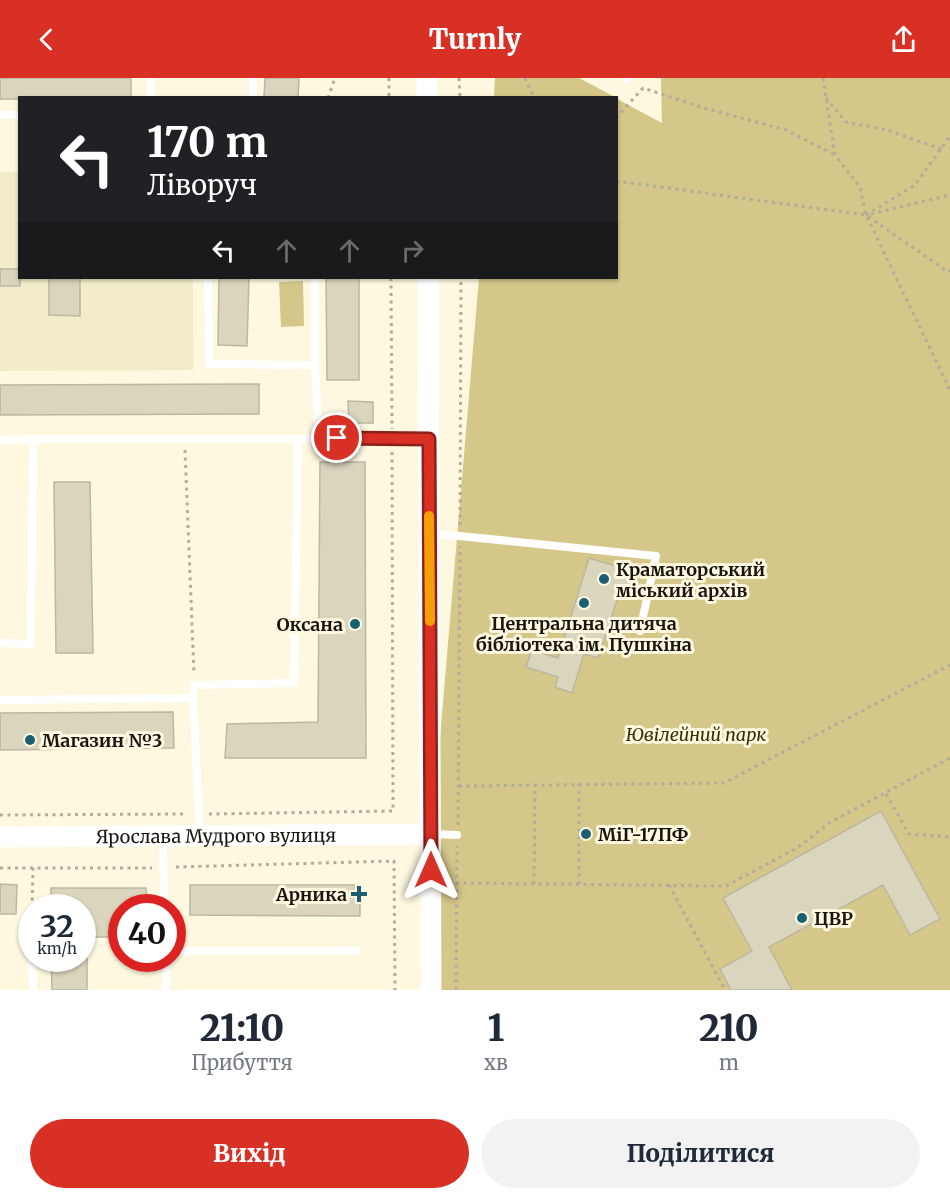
<!DOCTYPE html>
<html lang="uk">
<head>
<meta charset="utf-8">
<style>
  body { margin:0; font-family:Merriweather,serif; background:#f2f2f3; color:#1f2937; height:100vh; display:flex; flex-direction:column; font-size:22px; white-space:nowrap }
  * { box-sizing:border-box; margin:0 }
  p { font-size:20px; color:#747a83 }
  .icon { flex:none; width:33px; height:33px; fill:none; stroke:currentColor; stroke-width:2; stroke-linecap:round; stroke-linejoin:round }
  .map { position:relative; height:912px; overflow:hidden }
  .details { display:flex; flex-direction:column; background:#fff; flex:1 }
  .details>* { flex:none }
  .top-card { position:absolute; left:18px; top:18px; width:600px; height:183px; border-radius:0px; box-shadow:0 2px 4px #0004; background:#202124; color:#fff; overflow:hidden }
  .speed { position:absolute; left:18px; top:816px; display:flex; gap:12px; font-size:30px; font-weight:700; text-align:center }
  .speed>* { display:grid; place-content:center; width:78px; height:78px; border-radius:50%; background:#fff; box-shadow:0 2px 4px #0004; line-height:1 }
  .speed small { font-size:15px; font-weight:400 }
  .speed .limit { border:9px solid #d22; background:#fff; color:#111 }
  .pin { position:absolute; display:grid; place-items:center; width:51px; height:51px; color:#fff; margin:-26px; border:3px solid #fff; border-radius:50%; box-shadow:0 2px 6px #0007 }
  .me { position:absolute; width:66px; margin:-33px; rotate:0deg; stroke-linejoin:round; filter:drop-shadow(0 0 4px #0008) }
  .turn { display:flex; align-items:center; gap:21px; height:126px; padding:0 30px; font-size:27px }
  .turn .icon { width:78px; height:78px; stroke-width:2.5 }
  .turn b { display:block; font-size:42px; line-height:51px }
  .lanes { display:flex; align-items:center; height:57px; padding:0 30px; background:#0003; justify-content:center; gap:30px; direction:ltr }
  .lanes .off { opacity:.35 }
  .eta { display:flex; justify-content:space-evenly; align-items:center; height:102px; text-align:center }
  .eta b { font-size:36px; font-weight:800; line-height:42px }
  .primary-button { display:flex; gap:12px; margin-top:auto; padding:12px 30px }
  .primary-button a { flex:1; height:69px; border-radius:36px; background:#d93025; color:#fff; font-size:24px; font-weight:800; line-height:69px; text-align:center }
  .primary-button a+a { background:#f2f2f3; color:#1f2937 }
  header { display:flex; justify-content:space-between; align-items:center; height:78px; padding:0 30px; background:#d93025; color:#fff; font-size:27px; font-weight:800 }
  .map>svg:first-child { display:block }
  .built { fill:#f2eccb }
  .green { fill:#d5c789 }
  .building { fill:#dad5bd; stroke:#bcb7a0; stroke-width:1.5 }
  .lines { fill:none; stroke-linecap:round; stroke-linejoin:round }
  .path { stroke:#b1ad99; stroke-width:3; stroke-dasharray:3 4.5; stroke-linecap:butt }
  .service { stroke:#fff; stroke-width:8 }
  .tertiary { stroke:#fff; stroke-width:21 }
  .route-casing { stroke:#8d1f18; stroke-width:15 }
  .route { stroke:#d93025; stroke-width:10 }
  .slow { stroke:#f59e0b; stroke-width:10 }
  .poi-dot { fill:#1b5f72; stroke:#fdf8df; stroke-width:2 }
  .labels { text-anchor:middle; dominant-baseline:central; stroke-width:6; stroke-linejoin:round; paint-order:stroke }
  .poi-label { font-size:18px; font-weight:bold; fill:#17150d; stroke:#fdf8df; text-anchor:start }
  .park-label { font-size:18px; font-style:italic; fill:#382f02; stroke:#fdf8df }
  .street-label { font-size:18px; fill:#17150d; stroke:#fdf8df }
</style>
</head>
<body>
<header><svg class="icon" aria-label="back" viewBox="0 0 24 24"><path d="M15 5l-7 7 7 7"/></svg>Turnly<svg class="icon" aria-label="share" viewBox="0 0 24 24"><path d="M12 15V3M7 8l5-5 5 5M5 13v7h14v-7"/></svg></header>
<div class="map">
<svg width="950" height="912" viewBox="0 0 950 912">
  <rect width="100%" height="100%" fill="#fdf8df"/>
  <polygon class="built" points="0,94 19,94 20,200 193,200 193,292 0,293"/>
  <g class="green">
    <polygon points="495,0 579,0 615,19 494,19"/>
    <polygon points="661,0 950,0 950,912 440,912 436,707 479,200 616,200 617,21 662,45"/>
    <polygon points="303,203 304,248 281,249 279,204"/>
  </g>
  <g class="building">
    <polygon points="0,0 131,0 131,20 20,20 20,21 0,21"/>
    <polygon points="265,0 299,0 298,20 264,20"/>
    <rect x="0" y="191" width="20" height="17"/>
    <polygon points="49,200 80,200 80,238 49,237"/>
    <polygon points="219,200 249,200 247,268 218,267"/>
    <polygon points="326,200 359,200 359,302 327,302"/>
    <polygon points="259,306 259,336 0,337 0,307"/>
    <polygon points="348,323 373,324 373,345 349,345"/>
    <polygon points="320,384 365,384 366,680 225,680 227,646 318,644"/>
    <polygon points="54,404 90,404 93,575 56,575"/>
    <polygon points="589,480 638,495 631,519 619,516 598,580 584,576 572,615 555,609 558,599 526,589 532,572 558,580"/>
    <polygon points="173,634 174,670 0,672 0,635"/>
    <polygon points="881,733 940,841 910,857 883,807 769,869 792,912 731,912 720,891 752,873 723,820"/>
    <polygon points="0,806 17,807 16,836 0,836"/>
    <polygon points="190,807 360,807 360,838 190,837"/>
    <polygon points="51,810 146,810 147,830 122,830 122,859 82,859 82,830 51,830"/>
    <polygon points="51,880 87,880 87,912 52,912"/>
  </g>
  <g class="lines">
    <g class="path">
      <polyline points="389,0 389,20"/>
      <polyline points="459,0 460,20"/>
      <polyline points="525,0 534,20"/>
      <polyline points="823,0 835,77 860,109 866,137 948,194 950,192"/>
      <polyline points="328,20 335,0"/>
      <polyline points="826,20 846,44 887,52 941,71"/>
      <polyline points="616,40 643,10 704,30 786,52 835,77"/>
      <polyline points="616,103 866,137 950,312"/>
      <polyline points="871,136 950,117"/>
      <polyline points="866,137 915,107 950,58"/>
      <polyline points="391,200 392,351"/>
      <polyline points="185,372 194,596"/>
      <polyline points="460,447 461,200"/>
      <polyline points="459,708 724,705 950,587"/>
      <polyline points="886,716 909,756 950,759"/>
      <polyline points="209,736 393,733 392,372"/>
      <polyline points="0,737 187,736"/>
      <polyline points="458,747 460,468"/>
      <polyline points="176,789 394,783 395,912"/>
      <polyline points="0,790 152,790"/>
      <polyline points="456,805 726,808 797,770 829,745 950,680"/>
      <polyline points="534,806 535,707"/>
      <polyline points="579,806 579,706"/>
      <polyline points="669,807 725,912"/>
      <polyline points="32,830 33,790"/>
      <polyline points="456,912 457,768"/>
    </g>
    <g class="service">
      <polyline points="151,0 151,20"/>
      <polyline points="626,1 628,0"/>
      <polyline points="253,20 253,0"/>
      <polyline points="0,37 20,37"/>
      <polyline points="208,200 209,286 315,287"/>
      <polyline points="315,200 315,287 319,360 428,361"/>
      <polyline points="0,362 33,361"/>
      <polyline points="430,455 656,478 640,553"/>
      <polyline points="0,565 31,566 33,361 298,361"/>
      <polyline points="0,622 193,620"/>
      <polyline points="431,756 457,757"/>
      <polyline points="200,757 193,620 194,607 294,605 298,361 319,360"/>
      <polyline points="163,759 164,830"/>
      <polyline points="172,873 357,873"/>
      <polyline points="32,880 33,912"/>
      <polyline points="166,880 166,912"/>
    </g>
    <g class="tertiary">
      <polyline points="427,0 427,20"/>
      <polyline points="428,200 431,912"/>
      <path id="s1" d="M0 759 431 756"/>
    </g>
  </g>
  <g class="lines">
    <defs>
      <polyline id="route" points="337,360 429,361 431,792"/>
    </defs>
    <use href="#route" class="route-casing"/>
    <use href="#route" class="route"/>
    <polyline class="slow" points="429,438 430,543"/>
  </g>
  <g class="poi-dot">
    <circle cx="604" cy="501" r="6"/>
    <circle cx="584" cy="525" r="6"/>
    <circle cx="355" cy="546" r="6"/>
    <circle cx="30" cy="662" r="6"/>
    <circle cx="586" cy="756" r="6"/>
    <path d="M356 807h6v6h6v6h-6v6h-6v-6h-6v-6h6z"/>
    <circle cx="802" cy="840" r="6"/>
  </g>
  <g class="labels">
    <g class="poi-label">
      <text x="616" y="491">Краматорський<tspan x="616" dy="21">міський архів</tspan></text>
      <text x="584" y="545" text-anchor="middle">Центральна дитяча<tspan x="584" dy="21">бібліотека ім. Пушкіна</tspan></text>
      <text x="343" y="546" text-anchor="end">Оксана</text>
      <text x="42" y="662">Магазин №3</text>
      <text x="598" y="756">МіГ-17ПФ</text>
      <text x="347" y="816" text-anchor="end">Арника</text>
      <text x="814" y="840">ЦВР</text>
    </g>
    <g class="park-label">
      <text x="696" y="656">Ювілейний парк</text>
    </g>
    <g class="street-label">
      <text stroke="none"><textPath href="#s1" startOffset="216">Ярослава Мудрого вулиця</textPath></text>
    </g>
  </g>
</svg>
<div class="speed"><div>32<small>km/h</small></div><div class="limit">40</div></div>
<div class="pin" style="left:337px;top:360px;background:#d93025"><svg class="icon" aria-label="arrive" viewBox="0 0 24 24"><path d="M6 21V4h12l-3 4 3 4H6"/></svg></div>
<svg class="me" style="left:431px;top:792px" viewBox="-20 -20 40 40"><path d="M0-17L14 15 0 8-14 15z" fill="#d93025" stroke="#fff" stroke-width="4"/></svg>
<div class="top-card">
<div class="turn"><svg class="icon" aria-label="left" viewBox="0 0 24 24"><path d="M17 20v-9H6M10 6l-5 5 5 5"/></svg><div><b>170 m</b>Ліворуч</div></div>
<div class="lanes"><svg class="icon" aria-label="left" viewBox="0 0 24 24"><path d="M17 20v-9H6M10 6l-5 5 5 5"/></svg><svg class="icon off" aria-label="ahead" viewBox="0 0 24 24"><path d="M12 20V5M6 11l6-6 6 6"/></svg><svg class="icon off" aria-label="ahead" viewBox="0 0 24 24"><path d="M12 20V5M6 11l6-6 6 6"/></svg><svg class="icon off" aria-label="right" viewBox="0 0 24 24"><path d="M7 20v-9h11M14 6l5 5-5 5"/></svg></div>
</div>
</div>
<section class="details">
<div class="eta">
<div><b>21:10</b><p>Прибуття</p></div>
<div><b>1</b><p>хв</p></div>
<div><b>210</b><p>m</p></div>
</div>
<div class="primary-button"><a>Вихід</a><a>Поділитися</a></div>
</section>
</body>
</html>
